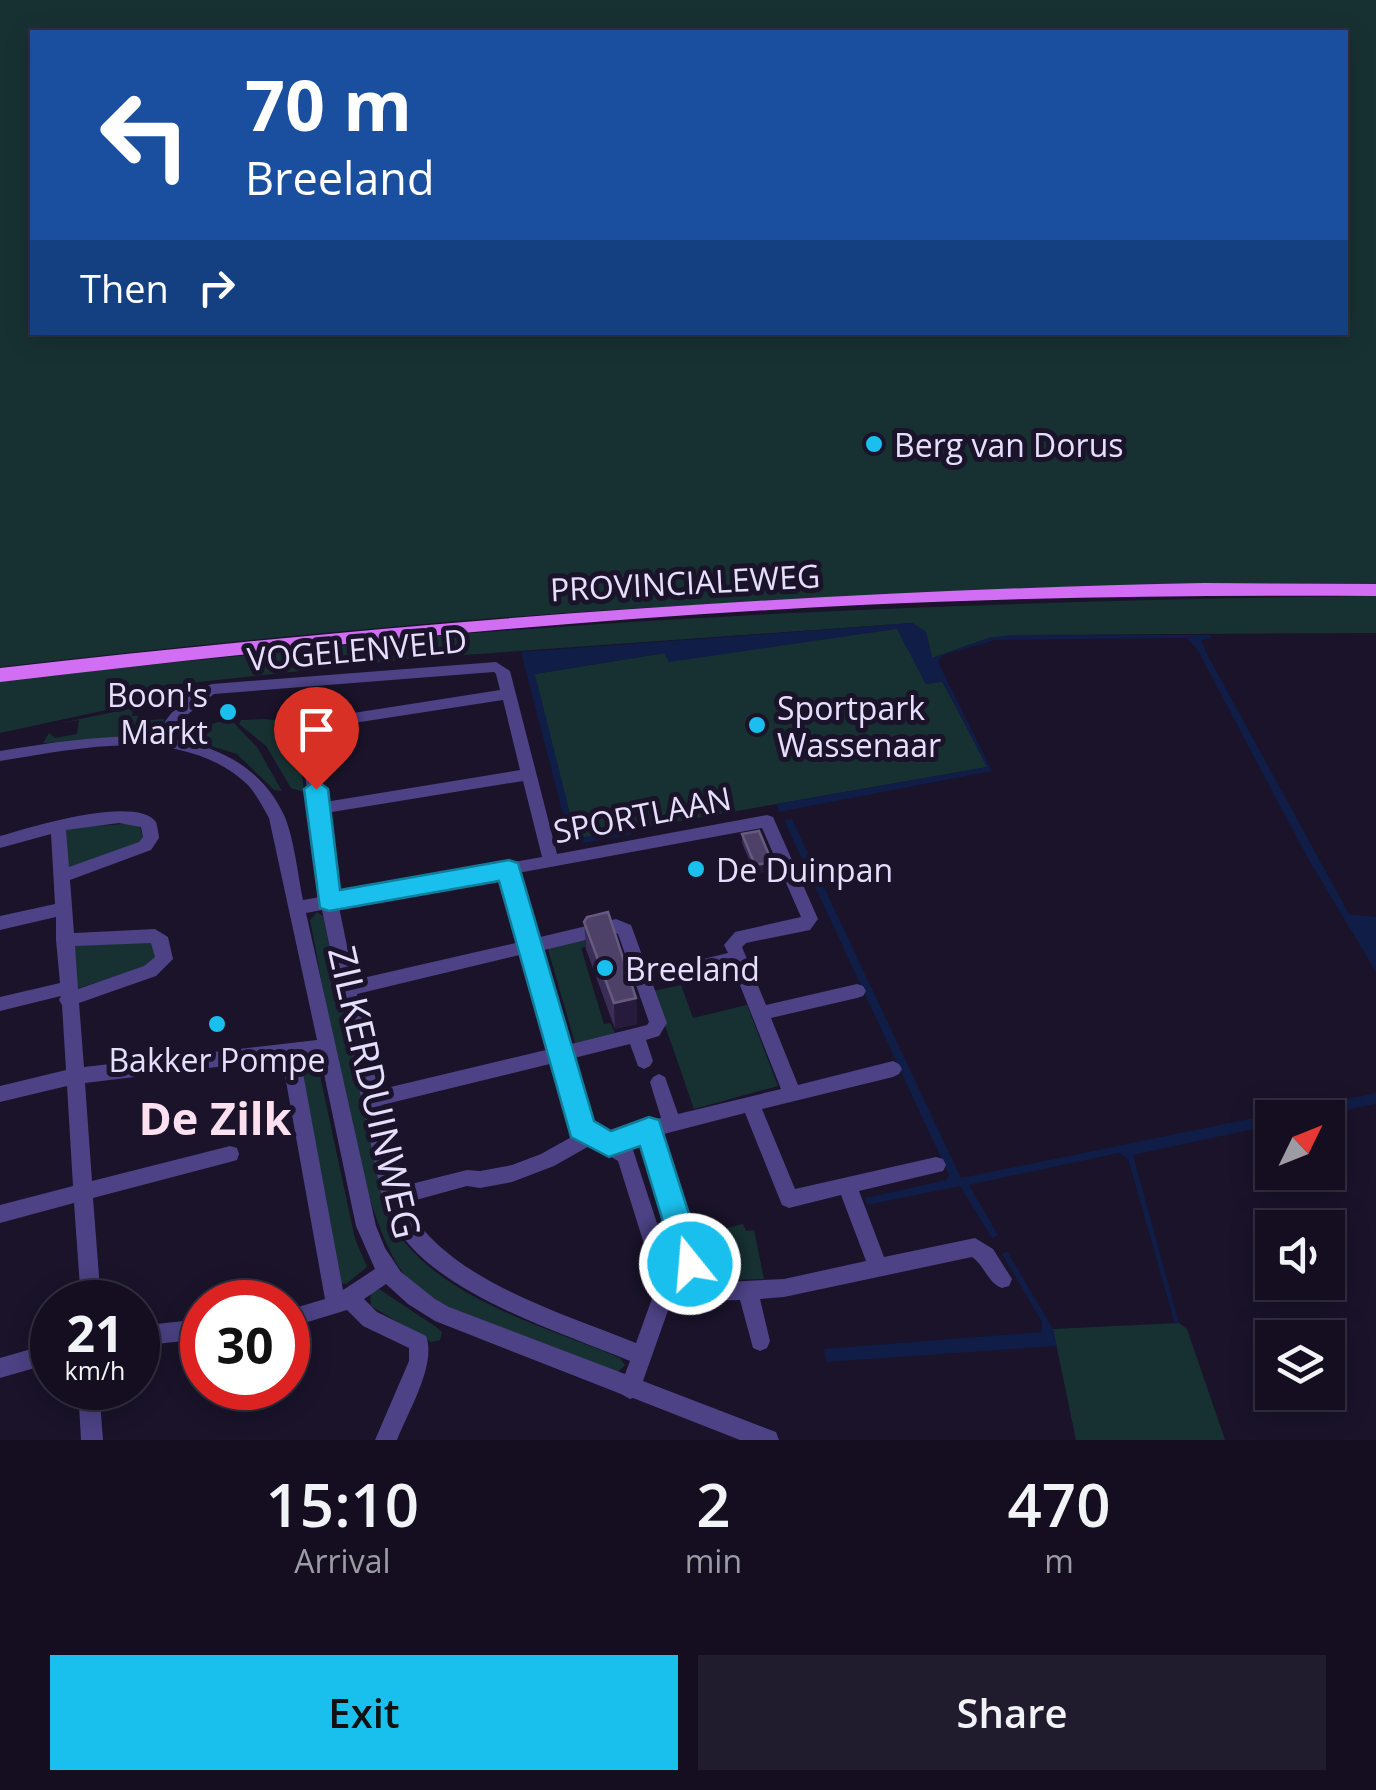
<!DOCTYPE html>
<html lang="en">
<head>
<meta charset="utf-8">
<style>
  body { margin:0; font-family:"Open Sans",sans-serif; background:#211c2d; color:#f1f3f6; height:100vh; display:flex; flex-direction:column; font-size:38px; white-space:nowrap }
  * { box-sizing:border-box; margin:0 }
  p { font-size:32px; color:#9d9ca5 }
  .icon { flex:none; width:55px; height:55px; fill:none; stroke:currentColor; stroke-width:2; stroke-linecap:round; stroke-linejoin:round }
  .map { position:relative; height:1440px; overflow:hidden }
  .panel { display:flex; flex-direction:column; background:#140e20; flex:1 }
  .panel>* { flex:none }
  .hud { position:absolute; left:30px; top:30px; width:1318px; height:305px; border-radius:0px; box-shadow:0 5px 25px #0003,0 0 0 2px #332e3e; background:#1a4fa0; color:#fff; overflow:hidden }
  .needle { width:65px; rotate:47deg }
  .fabs { position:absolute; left:1255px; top:1100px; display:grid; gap:20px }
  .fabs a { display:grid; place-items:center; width:90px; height:90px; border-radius:0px; background:#140e20; box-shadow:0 5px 25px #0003,0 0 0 2px #332e3e; font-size:50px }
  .speed { position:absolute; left:30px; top:1280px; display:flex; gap:20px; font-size:50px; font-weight:700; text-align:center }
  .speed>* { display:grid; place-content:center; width:130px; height:130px; border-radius:50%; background:#140e20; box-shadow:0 5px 25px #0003,0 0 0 2px #332e3e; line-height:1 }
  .speed small { font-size:25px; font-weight:400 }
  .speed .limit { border:15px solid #d22; background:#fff; color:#111 }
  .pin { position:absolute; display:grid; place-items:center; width:85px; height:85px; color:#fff; margin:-102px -42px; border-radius:50% 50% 50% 0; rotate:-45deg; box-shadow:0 0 10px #0007 }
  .pin .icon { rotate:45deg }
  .me { position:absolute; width:110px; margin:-55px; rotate:343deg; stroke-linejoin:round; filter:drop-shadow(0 0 8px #0008) }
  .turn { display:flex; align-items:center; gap:35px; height:210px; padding:0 50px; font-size:45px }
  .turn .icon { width:130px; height:130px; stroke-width:2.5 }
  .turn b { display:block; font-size:70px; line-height:85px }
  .then { display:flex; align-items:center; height:95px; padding:0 50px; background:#0003; gap:20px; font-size:38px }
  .eta { display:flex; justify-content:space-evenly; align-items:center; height:170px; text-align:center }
  .eta b { font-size:60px; font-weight:600; line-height:70px }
  .cta { display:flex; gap:20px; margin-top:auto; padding:20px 50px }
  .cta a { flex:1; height:115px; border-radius:0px; background:#1ac0ed; color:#111; font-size:40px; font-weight:600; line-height:115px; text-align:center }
  .cta a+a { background:#211c2d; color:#f1f3f6 }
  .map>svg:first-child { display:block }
  .green { fill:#173133; fill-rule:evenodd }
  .water { fill:#101d46 }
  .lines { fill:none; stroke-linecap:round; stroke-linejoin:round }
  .minor { fill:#4c4285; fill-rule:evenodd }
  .major { fill:#d16ef3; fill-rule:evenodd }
  .wall { fill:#3b2e56 }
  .shaded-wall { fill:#261b3d }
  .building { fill:#4d4167; stroke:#655a7f; stroke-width:2.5 }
  .route { fill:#1ac0ed; stroke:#117d9a; stroke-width:2.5 }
  .poi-dot { fill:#1ac0ed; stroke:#1a132a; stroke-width:4 }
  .labels { text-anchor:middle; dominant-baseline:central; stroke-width:10; stroke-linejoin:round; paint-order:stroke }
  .poi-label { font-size:32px; fill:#e5defc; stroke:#1a132a; text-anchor:start }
  .street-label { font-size:32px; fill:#e5defc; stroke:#1a132a }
  .near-street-label { font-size:38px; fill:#e5defc; stroke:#1a132a }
  .near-quarter-label { font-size:45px; font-weight:bold; fill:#fde0ef; stroke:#1a132a }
</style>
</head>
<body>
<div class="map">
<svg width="1376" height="1440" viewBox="0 0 1376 1440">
  <rect width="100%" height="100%" fill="#1a132a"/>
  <g class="green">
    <path d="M0 0H1376V586C1192 590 1007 592 823 599 548 609 273 636 0 667ZM32 32H1345V332H32Z"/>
    <path d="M1376 596V633L1013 635 989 638 932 658 926 632 912 623 422 658 424 637C741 611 1058 600 1376 596Z"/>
    <polygon points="897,628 926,684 942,681 988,767 576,839 534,674 665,653 669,661"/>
    <polygon points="408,639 409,659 144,688 141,701 134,704 0,733 0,680"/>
    <polygon points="133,708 132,716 139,716 139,721 164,719 162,730 148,737 43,743 49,733 55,738 77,734 79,720 56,724"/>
    <polygon points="265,719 297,723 304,792 291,788 266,746 239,724 241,720"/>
    <polygon points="218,722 234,723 257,747 282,791 274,790 237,754 175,735"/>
    <polygon points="139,823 144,842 67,868 66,828"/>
    <path d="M317 912 323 916 385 1211C424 1295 539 1324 620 1358L625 1365 618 1372C568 1352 450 1317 414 1285 360 1240 326 997 310 920Z"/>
    <polygon points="584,939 586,947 581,948 604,1024 610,1023 615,1033 575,1043 547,946"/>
    <polygon points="154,942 159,955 152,964 76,989 72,948 76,945"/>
    <polygon points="681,985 693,1018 747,1005 778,1086 694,1109 653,991"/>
    <polygon points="316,1057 355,1239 367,1267 346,1284 339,1283 301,1069 308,1058"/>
    <polygon points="743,1224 746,1231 754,1230 764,1279 728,1280 727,1273 738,1269 723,1229"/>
    <polygon points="379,1289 436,1327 442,1332 440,1340 431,1342 371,1306 370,1292"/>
    <polygon points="1179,1323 1187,1329 1225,1440 1076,1440 1053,1329"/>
  </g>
  <g class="water">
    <polygon points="912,623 926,632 932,658 989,638 1013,635 1210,635 1212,638 1201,640 1207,654 1349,914 1376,917 1376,972 1306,855 1197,649 1187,638 996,640 943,655 938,662 992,771 779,812 776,804 987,767 943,682 926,684 897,629 669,662 664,653 535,674 576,838 630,830 631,835 571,845 521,652"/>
    <polygon points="792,819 961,1178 1376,1093 1376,1104 1310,1117 1272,1118 1272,1125 1133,1155 1179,1323 1175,1324 1128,1159 1119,1153 969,1185 998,1235 992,1238 960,1186 867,1205 865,1198 946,1180 949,1175 784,820"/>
    <polygon points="1007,1251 1053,1329 1057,1346 827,1362 824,1349 1041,1332 1042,1322 1002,1254"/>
  </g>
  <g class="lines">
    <g class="minor">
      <path d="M496 662 510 671 557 854 767 815 773 817 818 919 810 930 746 943 742 947 766 1005 857 984 863 986 866 991 863 996 857 998 771 1018 798 1085 893 1061 899 1064 902 1069 899 1074 893 1077 762 1109 795 1189 936 1157 943 1159 946 1165 943 1171 859 1191 884 1257 975 1238 993 1249 1012 1279 1009 1286 1002 1288C988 1283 984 1265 972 1257L784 1297 760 1299 770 1341 767 1348 760 1351 753 1348 740 1300 671 1302 643 1381 776 1432 779 1440H740L633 1398 630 1399 621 1394 435 1321 408 1304 386 1284 364 1299 377 1312 426 1336C437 1364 408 1412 397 1440H375L409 1361V1348L363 1326 347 1310 288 1328V1310L325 1299 282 1059 85 1083 92 1181 230 1146 237 1148 239 1154 237 1160 230 1162 93 1198 101 1302H81L74 1203 0 1223V1205L73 1186 67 1086 0 1102V1086L66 1070 62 1005 59 1000 61 996 0 1011V997L60 983 56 940V917L0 930V916L55 904 51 834 0 848V836C27 828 137 794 156 822 157 824 159 836 159 838L151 850 70 880 74 933 155 929 168 937 173 959 156 976 79 1003 84 1067 317 1040 269 818C263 807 256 794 248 785 183 723 78 749 0 761V751C52 742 103 735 156 736 169 713 186 693 212 684ZM494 672 496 674 500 690 302 721 299 725 320 897 303 900C298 876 294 837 284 815 262 768 219 746 171 739L188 714 214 694ZM503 700 520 770 325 802 315 729ZM523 781 542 857 336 894 326 813ZM119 823 141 827 143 837 139 842 69 867 66 830ZM762 828 801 917 735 932 724 945 728 953 691 962 688 967 691 972 697 974 732 965 781 1089 678 1114 665 1077 659 1074 653 1077 650 1082 661 1118 626 1127 608 1136 589 1124 570 1059 630 1044 638 1066 644 1069 650 1066 653 1061 646 1040 659 1036 667 1023 631 925 616 919 536 938 518 873ZM503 876 520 942 354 980 339 907ZM322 910 382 1198C388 1209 393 1222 400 1233 444 1296 560 1332 630 1361L625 1374 449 1307 435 1299 401 1272 385 1248 376 1226 306 913ZM615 933 618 934 649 1022 647 1025 567 1045 540 951ZM151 943 155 957 144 966 78 989 75 946ZM524 954 550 1049 378 1090 357 994ZM320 1055 356 1226 375 1269 343 1290 300 1057ZM554 1063 575 1135 541 1154 512 1165 480 1171 467 1170 399 1187 382 1105ZM745 1113 782 1205 789 1208 841 1195 866 1261 784 1279 705 1283 660 1135ZM643 1139 685 1284H673L670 1263 635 1156 633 1150 625 1145ZM591 1145 618 1161 650 1263 654 1293 636 1343C560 1312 446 1280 405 1203L467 1186 480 1188 512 1182 554 1166Z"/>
      <polygon points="202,1319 202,1339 138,1346 138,1326"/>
      <polygon points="52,1343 52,1363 0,1378 0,1358"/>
      <polygon points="78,1388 99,1388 103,1440 81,1440"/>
    </g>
    <path class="major" d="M1204 583 1376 584V596C1204 595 1032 597 861 605 573 619 286 648 0 682V668C401 622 801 591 1204 583Z"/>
  </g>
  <g class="wall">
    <polygon points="742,834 772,862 771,870 755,874 742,843"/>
    <polygon points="584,922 636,998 637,1024 615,1029 586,949"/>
  </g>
  <g class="shaded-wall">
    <polygon points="772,862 771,870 755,874 755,865"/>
    <polygon points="636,998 637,1024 615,1029 614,1003"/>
  </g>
  <g class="building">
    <polygon points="759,831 772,862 755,865 742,834"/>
    <polygon points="608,912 636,998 614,1003 584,922 587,917"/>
  </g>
  <polygon class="route" points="316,780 328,789 340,890 509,860 518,863 594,1121 611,1131 649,1117 659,1120 705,1264 700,1274 690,1278 679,1274 640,1146 609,1157 571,1137 499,881 329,911 320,908 304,789"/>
  <g class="poi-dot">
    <circle cx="874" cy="444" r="10"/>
    <circle cx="228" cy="712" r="10"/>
    <circle cx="757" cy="725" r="10"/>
    <circle cx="696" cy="869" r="10"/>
    <circle cx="605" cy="968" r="10"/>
    <circle cx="217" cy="1024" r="10"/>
  </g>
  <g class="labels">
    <g class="poi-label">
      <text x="894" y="444">Berg van Dorus</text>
      <text x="208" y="694" text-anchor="end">Boon's<tspan x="208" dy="37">Markt</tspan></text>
      <text x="777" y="707">Sportpark<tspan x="777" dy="37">Wassenaar</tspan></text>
      <text x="716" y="869">De Duinpan</text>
      <text x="625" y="968">Breeland</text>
      <text x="217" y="1059" text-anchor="middle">Bakker Pompe</text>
    </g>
    <g class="street-label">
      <text transform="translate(685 582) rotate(-3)">PROVINCIALEWEG</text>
      <text transform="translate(357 649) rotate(-5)">VOGELENVELD</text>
      <text transform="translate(642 814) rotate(-11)">SPORTLAAN</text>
    </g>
    <g class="near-street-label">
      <text transform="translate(376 1092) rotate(77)">ZILKERDUINWEG</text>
    </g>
    <g class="near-quarter-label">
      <text x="215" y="1117">De Zilk</text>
    </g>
  </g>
</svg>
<div class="fabs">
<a><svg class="needle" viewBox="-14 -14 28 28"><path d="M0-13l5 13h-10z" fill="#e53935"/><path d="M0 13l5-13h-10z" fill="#9d9ca5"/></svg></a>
<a><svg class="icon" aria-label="sound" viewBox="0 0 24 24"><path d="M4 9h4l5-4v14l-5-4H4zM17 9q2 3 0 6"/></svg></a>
<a><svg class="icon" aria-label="layers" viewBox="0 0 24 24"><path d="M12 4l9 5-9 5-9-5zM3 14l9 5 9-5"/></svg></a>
</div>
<div class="speed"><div>21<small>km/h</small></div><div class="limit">30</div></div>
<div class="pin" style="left:316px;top:789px;background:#d93025"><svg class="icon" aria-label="arrive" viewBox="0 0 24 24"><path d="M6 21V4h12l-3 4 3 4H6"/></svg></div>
<svg class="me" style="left:690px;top:1264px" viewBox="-20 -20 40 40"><circle r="17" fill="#1ac0ed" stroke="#fff" stroke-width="3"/><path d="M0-11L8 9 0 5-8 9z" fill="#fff"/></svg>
<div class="hud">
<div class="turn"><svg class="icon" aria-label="left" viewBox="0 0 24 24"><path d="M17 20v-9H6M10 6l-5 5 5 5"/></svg><div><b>70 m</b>Breeland</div></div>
<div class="then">Then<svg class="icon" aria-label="right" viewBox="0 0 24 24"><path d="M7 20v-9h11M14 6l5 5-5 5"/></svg></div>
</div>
</div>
<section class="panel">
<div class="eta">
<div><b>15:10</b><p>Arrival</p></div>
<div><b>2</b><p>min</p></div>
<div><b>470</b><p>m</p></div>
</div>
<div class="cta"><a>Exit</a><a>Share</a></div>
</section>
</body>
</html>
